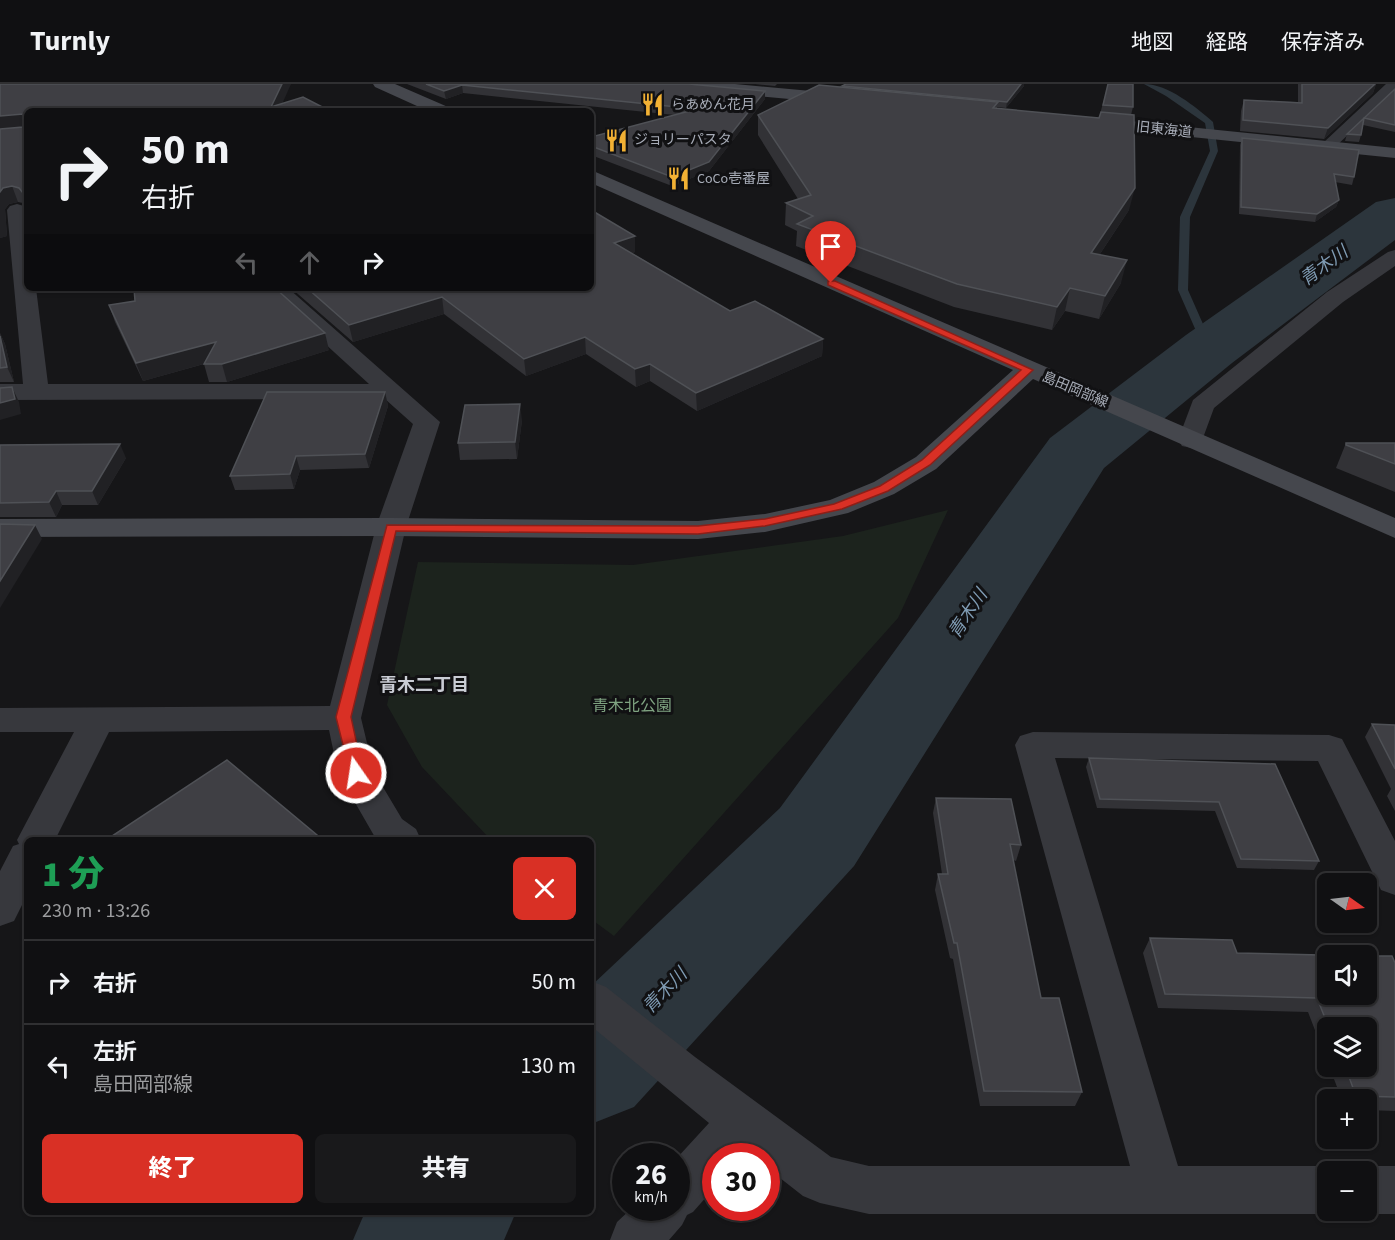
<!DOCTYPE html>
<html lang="ja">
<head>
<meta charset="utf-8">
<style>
  body { margin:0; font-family:"Source Sans 3","Noto Sans JP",sans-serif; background:#19191b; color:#f1f3f6; height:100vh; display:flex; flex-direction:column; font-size:22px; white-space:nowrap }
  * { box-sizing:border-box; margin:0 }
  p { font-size:20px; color:#9c9d9f }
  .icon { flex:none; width:33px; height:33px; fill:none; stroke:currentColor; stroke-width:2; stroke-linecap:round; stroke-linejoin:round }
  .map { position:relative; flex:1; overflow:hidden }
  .drawer { position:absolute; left:24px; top:753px; width:570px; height:378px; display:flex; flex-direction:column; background:#101012; border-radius:9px; box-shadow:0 2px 4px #0004,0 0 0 2px #303032 }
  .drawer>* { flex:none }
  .banner { position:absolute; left:24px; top:24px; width:570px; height:183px; border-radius:9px; box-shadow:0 2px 4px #0004,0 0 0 2px #303032; background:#101012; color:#f1f3f6; overflow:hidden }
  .needle { width:39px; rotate:104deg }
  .controls { position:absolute; left:1317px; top:789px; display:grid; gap:12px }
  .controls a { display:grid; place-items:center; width:60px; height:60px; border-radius:9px; background:#101012; box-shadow:0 2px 4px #0004,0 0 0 2px #303032; font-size:30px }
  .speed { position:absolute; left:612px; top:1059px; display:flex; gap:12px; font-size:30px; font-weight:700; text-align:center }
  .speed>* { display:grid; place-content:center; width:78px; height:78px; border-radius:50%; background:#101012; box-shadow:0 2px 4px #0004,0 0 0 2px #303032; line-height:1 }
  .speed small { font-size:15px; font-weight:400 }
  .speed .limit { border:9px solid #d22; background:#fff; color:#111 }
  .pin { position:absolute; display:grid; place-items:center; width:51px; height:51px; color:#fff; margin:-62px -26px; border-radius:50% 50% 50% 0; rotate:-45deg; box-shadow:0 0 6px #0007 }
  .pin .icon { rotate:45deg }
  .me { position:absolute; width:66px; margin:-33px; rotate:347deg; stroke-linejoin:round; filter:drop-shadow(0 0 4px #0008) }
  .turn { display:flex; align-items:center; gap:21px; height:126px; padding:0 18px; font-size:27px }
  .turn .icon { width:78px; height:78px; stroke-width:2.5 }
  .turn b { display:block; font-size:42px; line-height:51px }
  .lanes { display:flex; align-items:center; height:57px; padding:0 18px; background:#0003; justify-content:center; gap:30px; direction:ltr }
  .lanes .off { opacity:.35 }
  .round { display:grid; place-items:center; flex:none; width:63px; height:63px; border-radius:9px; background:#19191b }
  .summary { display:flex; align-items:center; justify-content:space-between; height:102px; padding:0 18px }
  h1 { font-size:36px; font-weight:800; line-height:45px; color:#1e9e55 }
  .button { display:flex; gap:12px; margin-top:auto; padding:12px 18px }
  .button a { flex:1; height:69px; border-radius:9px; background:#d93025; color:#fff; font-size:24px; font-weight:800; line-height:69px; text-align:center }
  .button a+a { background:#19191b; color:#f1f3f6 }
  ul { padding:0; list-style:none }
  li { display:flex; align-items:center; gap:18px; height:84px; padding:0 18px; border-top:2px solid #303032 }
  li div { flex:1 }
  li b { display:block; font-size:22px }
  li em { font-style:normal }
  header { display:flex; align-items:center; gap:36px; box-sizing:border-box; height:84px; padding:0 30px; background:#101012; border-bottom:2px solid #303032 }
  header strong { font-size:28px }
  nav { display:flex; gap:33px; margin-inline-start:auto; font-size:21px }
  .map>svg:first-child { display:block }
  .green { fill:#1c231d }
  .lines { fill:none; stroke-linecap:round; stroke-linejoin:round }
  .stream { fill:#2c353c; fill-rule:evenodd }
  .river { fill:#2c353c; fill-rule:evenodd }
  .lane { fill:#37383d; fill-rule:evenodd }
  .street { fill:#37383d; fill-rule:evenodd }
  .secondary { fill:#45474d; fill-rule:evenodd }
  .wall { fill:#323236 }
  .shaded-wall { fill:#212124 }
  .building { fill:#3f3f44; stroke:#4f5156; stroke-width:1.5 }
  .route { fill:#d93025; stroke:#8d1f18; stroke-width:1.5 }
  .labels { text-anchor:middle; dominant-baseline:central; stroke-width:6; stroke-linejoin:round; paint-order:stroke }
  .far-poi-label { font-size:14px; fill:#a8adb8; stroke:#111113; text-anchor:start }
  .far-street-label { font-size:14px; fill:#a8adb8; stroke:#111113 }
  .park-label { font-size:16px; fill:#7fa381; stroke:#111113 }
  .water-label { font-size:18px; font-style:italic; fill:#7f9bb3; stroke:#111113 }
  .neighbourhood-label { font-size:18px; font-weight:bold; fill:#c9ccd4; stroke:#111113 }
</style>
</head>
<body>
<header>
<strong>Turnly</strong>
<nav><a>地図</a><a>経路</a><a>保存済み</a></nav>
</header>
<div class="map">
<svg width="1395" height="1156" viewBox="0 0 1395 1156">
  <rect width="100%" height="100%" fill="#161618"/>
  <polygon class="green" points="948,426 898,534 614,852 591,835 591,756 491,756 422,683 387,621 418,478 633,481 843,452"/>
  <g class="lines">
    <path class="stream" d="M1144 0C1168 0 1196 23 1213 38L1218 67 1190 133 1188 206 1214 265 1213 267 1209 268 1204 265 1178 206 1180 133 1210 67 1205 39 1166 12Z"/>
    <g class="river">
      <polygon points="1395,114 1395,156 1232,279 1104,384 854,782 634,1023 591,1040 591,902 780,724 1050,354 1186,251 1376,118"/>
      <polygon points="365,1128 516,1128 504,1156 353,1156"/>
    </g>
    <polygon class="lane" points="1386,0 1395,0 1395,6 1333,65 1323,65 1321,62 1323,59"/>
    <g class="street">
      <polygon points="17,120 24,122 27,126 27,204 36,204 48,300 369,300 264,204 288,204 440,338 406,443 361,634 374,688 402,735 416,745 421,756 376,755 338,689 329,646 109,648 55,756 27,756 27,811 14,837 0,842 0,787 13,762 19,760 17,756 74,648 0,648 0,624 330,622 376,443 413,340 385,315 0,316 0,300 23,300 7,126 10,122"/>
      <polygon points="1395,166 1395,182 1343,218 1214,324 1200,362 1191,364 1182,362 1178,356 1193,316 1327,208 1388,168"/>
      <polygon points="1033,648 1329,651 1342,655 1395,757 1395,811 1381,806 1318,677 1055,674 1178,1082 1328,1082 1342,1088 1328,1088 1328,1126 1337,1126 1328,1130 869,1130 820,1119 803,1112 766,1083 766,1072 752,1072 746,1067 741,1072 716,1072 716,1102 693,1128 687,1131 682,1141 669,1156 610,1156 617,1138 632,1124 676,1124 676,1075 709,1039 591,942 591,897 606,903 695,973 831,1073 869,1082 1130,1082 1015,661 1020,652"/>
      <polygon points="1366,1082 1395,1082 1395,1130 1366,1130 1357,1126 1366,1126 1366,1088 1352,1088"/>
    </g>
    <g class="secondary">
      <polygon points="373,0 395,0 448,23 450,27 428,27 375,3"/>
      <polygon points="674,0 735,0 844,10 852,15 844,20 682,5"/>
      <polygon points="1090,33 1395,64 1395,74 1084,42 1081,38 1084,34"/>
      <polygon points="591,86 1395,434 1395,454 1033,295 936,385 894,410 848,429 765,448 698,455 391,452 0,453 0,435 391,434 698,437 765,430 830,416 874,398 916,373 1013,286 591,99"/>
    </g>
  </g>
  <g class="wall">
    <polygon points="0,0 291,0 23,119 18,118 9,120 5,125 7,152 0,154"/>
    <polygon points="407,0 689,0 765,7 765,15 709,87 672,102 591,71 591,53 675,31 463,9 446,15"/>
    <polygon points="755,0 777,0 775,2"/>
    <polygon points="1108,0 1133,23 1131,31 1129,126 1100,170 1121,199 1099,235 1065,227 1052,246 954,223 796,162 797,147 785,141 786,119 798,115 758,51 758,31 842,4 842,2 1024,2 1006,24 997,23 997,25 1099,34"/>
    <polygon points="1298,0 1376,0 1373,9 1324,55 1240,47 1241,27 1244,16 1298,18"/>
    <polygon points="1395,5 1395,48 1363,41 1361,51 1359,58 1345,57 1347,50"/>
    <polygon points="1242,54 1354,93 1352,101 1335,98 1339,116 1336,123 1315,138 1239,130 1240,61"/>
    <polygon points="635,152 635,168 632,169 730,227 823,255 822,272 697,327 650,297 636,303 586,270 526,292 444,230 353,258 291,204 591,204"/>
    <polygon points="135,217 329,266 227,298 209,298 204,280 143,297 115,238 109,221"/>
    <polygon points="0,249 5,260 14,298 0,298"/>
    <polygon points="385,308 388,322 369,384 300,386 294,405 235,406 230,392"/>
    <polygon points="522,336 517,375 460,376 458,359"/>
    <polygon points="1346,359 1395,359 1395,408 1336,384"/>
    <polygon points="0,361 126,374 98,421 62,421 56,433 0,433"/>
    <polygon points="1372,640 1395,641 1395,727 1387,712 1391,705 1365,653"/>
    <polygon points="1089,674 1275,680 1319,777 1314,786 1237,784 1215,727 1097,724 1086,683"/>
    <polygon points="936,714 1021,761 1016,777 1013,776 1041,914 1082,1008 1075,1022 980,1022 953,875 950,874 935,806 938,790 942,790 933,729"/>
    <polygon points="1150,854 1237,869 1395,879 1395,1027 1366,1026 1366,1016 1342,1016 1329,982 1366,982 1366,944 1328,944 1328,980 1308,928 1158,924 1143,869"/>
  </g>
  <g class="shaded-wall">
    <polygon points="282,0 291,0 279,27 271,23"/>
    <polygon points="1021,0 1024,0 1024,2 1006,24 1007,18"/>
    <polygon points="1375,0 1376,0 1373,9 1324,55 1328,44"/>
    <polygon points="462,1 463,9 446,15 444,7"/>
    <polygon points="765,7 765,15 709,87 672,102 672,93"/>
    <polygon points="23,30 27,44 0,46 0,32"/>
    <polygon points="12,102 18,118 9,120 5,125 7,152 0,154 0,108 3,104"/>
    <polygon points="1135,104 1129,126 1086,191 1091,169"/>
    <polygon points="1339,116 1336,123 1315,138 1317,130"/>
    <polygon points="23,133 27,133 27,143"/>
    <polygon points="635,152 635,168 615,175 614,159"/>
    <polygon points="1127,176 1121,199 1099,235 1105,212"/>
    <polygon points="1070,204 1065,227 1052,246 1057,223"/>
    <polygon points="442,213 444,230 353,258 349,241"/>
    <polygon points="0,249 5,260 14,298 7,283"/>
    <polygon points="325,249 329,266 227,298 222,280"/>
    <polygon points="585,253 586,270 526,292 524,275"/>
    <polygon points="823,255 822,272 697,327 696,309"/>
    <polygon points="216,258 221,275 143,297 136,279"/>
    <polygon points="650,280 650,297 636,303 635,285"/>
    <polygon points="12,303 19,318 21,330 0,336 0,319"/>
    <polygon points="385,308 388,322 369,384 365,370"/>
    <polygon points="520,320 522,336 517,375 515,358"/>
    <polygon points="120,360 126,374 98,421 92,407"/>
    <polygon points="296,372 300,386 294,405 290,390"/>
    <polygon points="56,407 62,421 56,433 49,418"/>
    <polygon points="35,441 42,455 0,524 0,497"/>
  </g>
  <g class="building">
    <polygon points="0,0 282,0 271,23 303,13 330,27 27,27 27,133 23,133 23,109 19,104 12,102 3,104 0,108 0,45 23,43 23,30 0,32"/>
    <polygon points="426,0 689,0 765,7 709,78 672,93 591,62 591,53 697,25 462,1 444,7"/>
    <polygon points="846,0 1021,0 1007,18 842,2"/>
    <polygon points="1108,0 1133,0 1133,23 1103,21"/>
    <polygon points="1302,0 1375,0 1328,44 1243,36 1244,16 1302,19"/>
    <polygon points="819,1 998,18 993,24 1099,34 1101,28 1134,31 1135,104 1091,169 1127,176 1105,212 1070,204 1057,223 957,200 797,140 813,132 786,119 811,111 758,31"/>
    <polygon points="1395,5 1395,41 1364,34 1361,51 1347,50"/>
    <polygon points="1242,54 1359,66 1354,93 1334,90 1339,116 1317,130 1241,123"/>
    <polygon points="591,126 635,152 614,159 730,227 755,217 823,255 696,309 650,280 635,285 585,253 524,275 442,213 349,241 307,204 591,204"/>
    <polygon points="134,204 275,204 325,249 222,280 204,280 216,258 136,279 109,221 135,217"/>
    <polygon points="0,252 7,283 0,284"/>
    <polygon points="12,303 15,315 0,319 0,304"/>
    <polygon points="267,308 385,308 365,370 296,372 290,390 230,392"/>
    <polygon points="520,320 515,358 458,359 465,321"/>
    <polygon points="1346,359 1395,359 1395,380 1346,361"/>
    <polygon points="120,360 92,407 56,407 49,418 0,419 0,361"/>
    <polygon points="0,440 35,441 0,497"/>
    <polygon points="1372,640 1395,641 1395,685"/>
    <polygon points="1089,674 1275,680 1319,777 1241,775 1219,718 1100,715"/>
    <polygon points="227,676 323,756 106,756"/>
    <polygon points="936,714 1011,715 1021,761 1010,760 1041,914 1059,914 1082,1008 984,1007 957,859 954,859 938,790 948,790"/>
    <polygon points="1150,854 1232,856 1237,869 1361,872 1328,872 1328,910 1366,910 1366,872 1392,872 1395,879 1395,1013 1356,1012 1345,982 1366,982 1366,944 1329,944 1317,914 1165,910"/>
  </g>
  <polygon class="route" points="828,197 835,197 1033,286 930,381 888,407 842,425 765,442 698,450 396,447 351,633 363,689 361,693 351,693 336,633 387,441 698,442 765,435 834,420 880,402 922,376 1021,286 828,201"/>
  <defs>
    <symbol id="restaurant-bare" viewBox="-9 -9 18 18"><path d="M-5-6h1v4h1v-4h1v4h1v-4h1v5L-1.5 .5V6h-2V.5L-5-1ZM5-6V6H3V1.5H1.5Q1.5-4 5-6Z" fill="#f2b134" stroke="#111113" stroke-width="2.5" paint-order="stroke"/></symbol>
  </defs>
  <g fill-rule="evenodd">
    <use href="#restaurant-bare" x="636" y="4" width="33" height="33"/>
    <use href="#restaurant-bare" x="600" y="40" width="33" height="33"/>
    <use href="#restaurant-bare" x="662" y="78" width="33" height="33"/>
  </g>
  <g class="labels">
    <g class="far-poi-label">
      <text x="671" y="21">らあめん花月</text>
      <text x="634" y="56">ジョリーパスタ</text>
      <text x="697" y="95">CoCo壱番屋</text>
    </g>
    <g class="far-street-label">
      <text transform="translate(1164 46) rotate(6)">旧東海道</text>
      <text transform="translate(1075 306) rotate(23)">島田岡部線</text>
    </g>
    <g class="park-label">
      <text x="632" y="622">青木北公園</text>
    </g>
    <g class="water-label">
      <text transform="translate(1324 182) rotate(-36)">青木川</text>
      <text transform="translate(968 530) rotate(-56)">青木川</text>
      <text transform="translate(665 907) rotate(-46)">青木川</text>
    </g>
    <g class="neighbourhood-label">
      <text x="424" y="601">青木二丁目</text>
    </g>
  </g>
</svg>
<div class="controls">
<a><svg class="needle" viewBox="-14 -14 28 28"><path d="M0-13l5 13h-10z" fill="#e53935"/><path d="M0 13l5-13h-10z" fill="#9c9d9f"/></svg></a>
<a><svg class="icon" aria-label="sound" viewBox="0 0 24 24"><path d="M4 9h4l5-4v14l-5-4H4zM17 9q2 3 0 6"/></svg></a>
<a><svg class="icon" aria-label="layers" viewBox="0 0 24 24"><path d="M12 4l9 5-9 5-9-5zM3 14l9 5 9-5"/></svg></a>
<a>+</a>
<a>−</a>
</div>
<div class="speed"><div>26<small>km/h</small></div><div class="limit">30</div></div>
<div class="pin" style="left:831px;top:199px;background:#d93025"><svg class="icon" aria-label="arrive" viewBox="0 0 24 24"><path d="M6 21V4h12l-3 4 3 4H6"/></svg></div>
<svg class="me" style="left:356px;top:689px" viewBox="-20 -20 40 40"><circle r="17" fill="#d93025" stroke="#fff" stroke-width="3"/><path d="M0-11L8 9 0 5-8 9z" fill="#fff"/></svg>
<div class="banner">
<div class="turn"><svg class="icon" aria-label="right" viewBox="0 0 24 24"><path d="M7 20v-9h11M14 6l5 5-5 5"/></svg><div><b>50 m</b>右折</div></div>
<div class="lanes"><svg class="icon off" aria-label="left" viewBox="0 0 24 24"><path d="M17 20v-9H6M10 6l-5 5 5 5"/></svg><svg class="icon off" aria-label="ahead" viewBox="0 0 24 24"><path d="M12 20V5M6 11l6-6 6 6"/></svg><svg class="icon" aria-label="right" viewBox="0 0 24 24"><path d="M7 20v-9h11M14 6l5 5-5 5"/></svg></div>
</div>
<section class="drawer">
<div class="summary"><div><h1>1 分</h1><p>230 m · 13:26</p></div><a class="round" style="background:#d93025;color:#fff"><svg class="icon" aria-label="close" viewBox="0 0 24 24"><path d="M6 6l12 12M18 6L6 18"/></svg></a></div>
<ul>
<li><svg class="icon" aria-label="right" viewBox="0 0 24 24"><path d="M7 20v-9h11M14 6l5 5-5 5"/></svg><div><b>右折</b></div><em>50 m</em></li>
<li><svg class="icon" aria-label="left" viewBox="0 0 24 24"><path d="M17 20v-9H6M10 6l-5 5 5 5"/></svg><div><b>左折</b><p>島田岡部線</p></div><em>130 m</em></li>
</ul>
<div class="button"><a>終了</a><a>共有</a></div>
</section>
</div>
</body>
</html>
